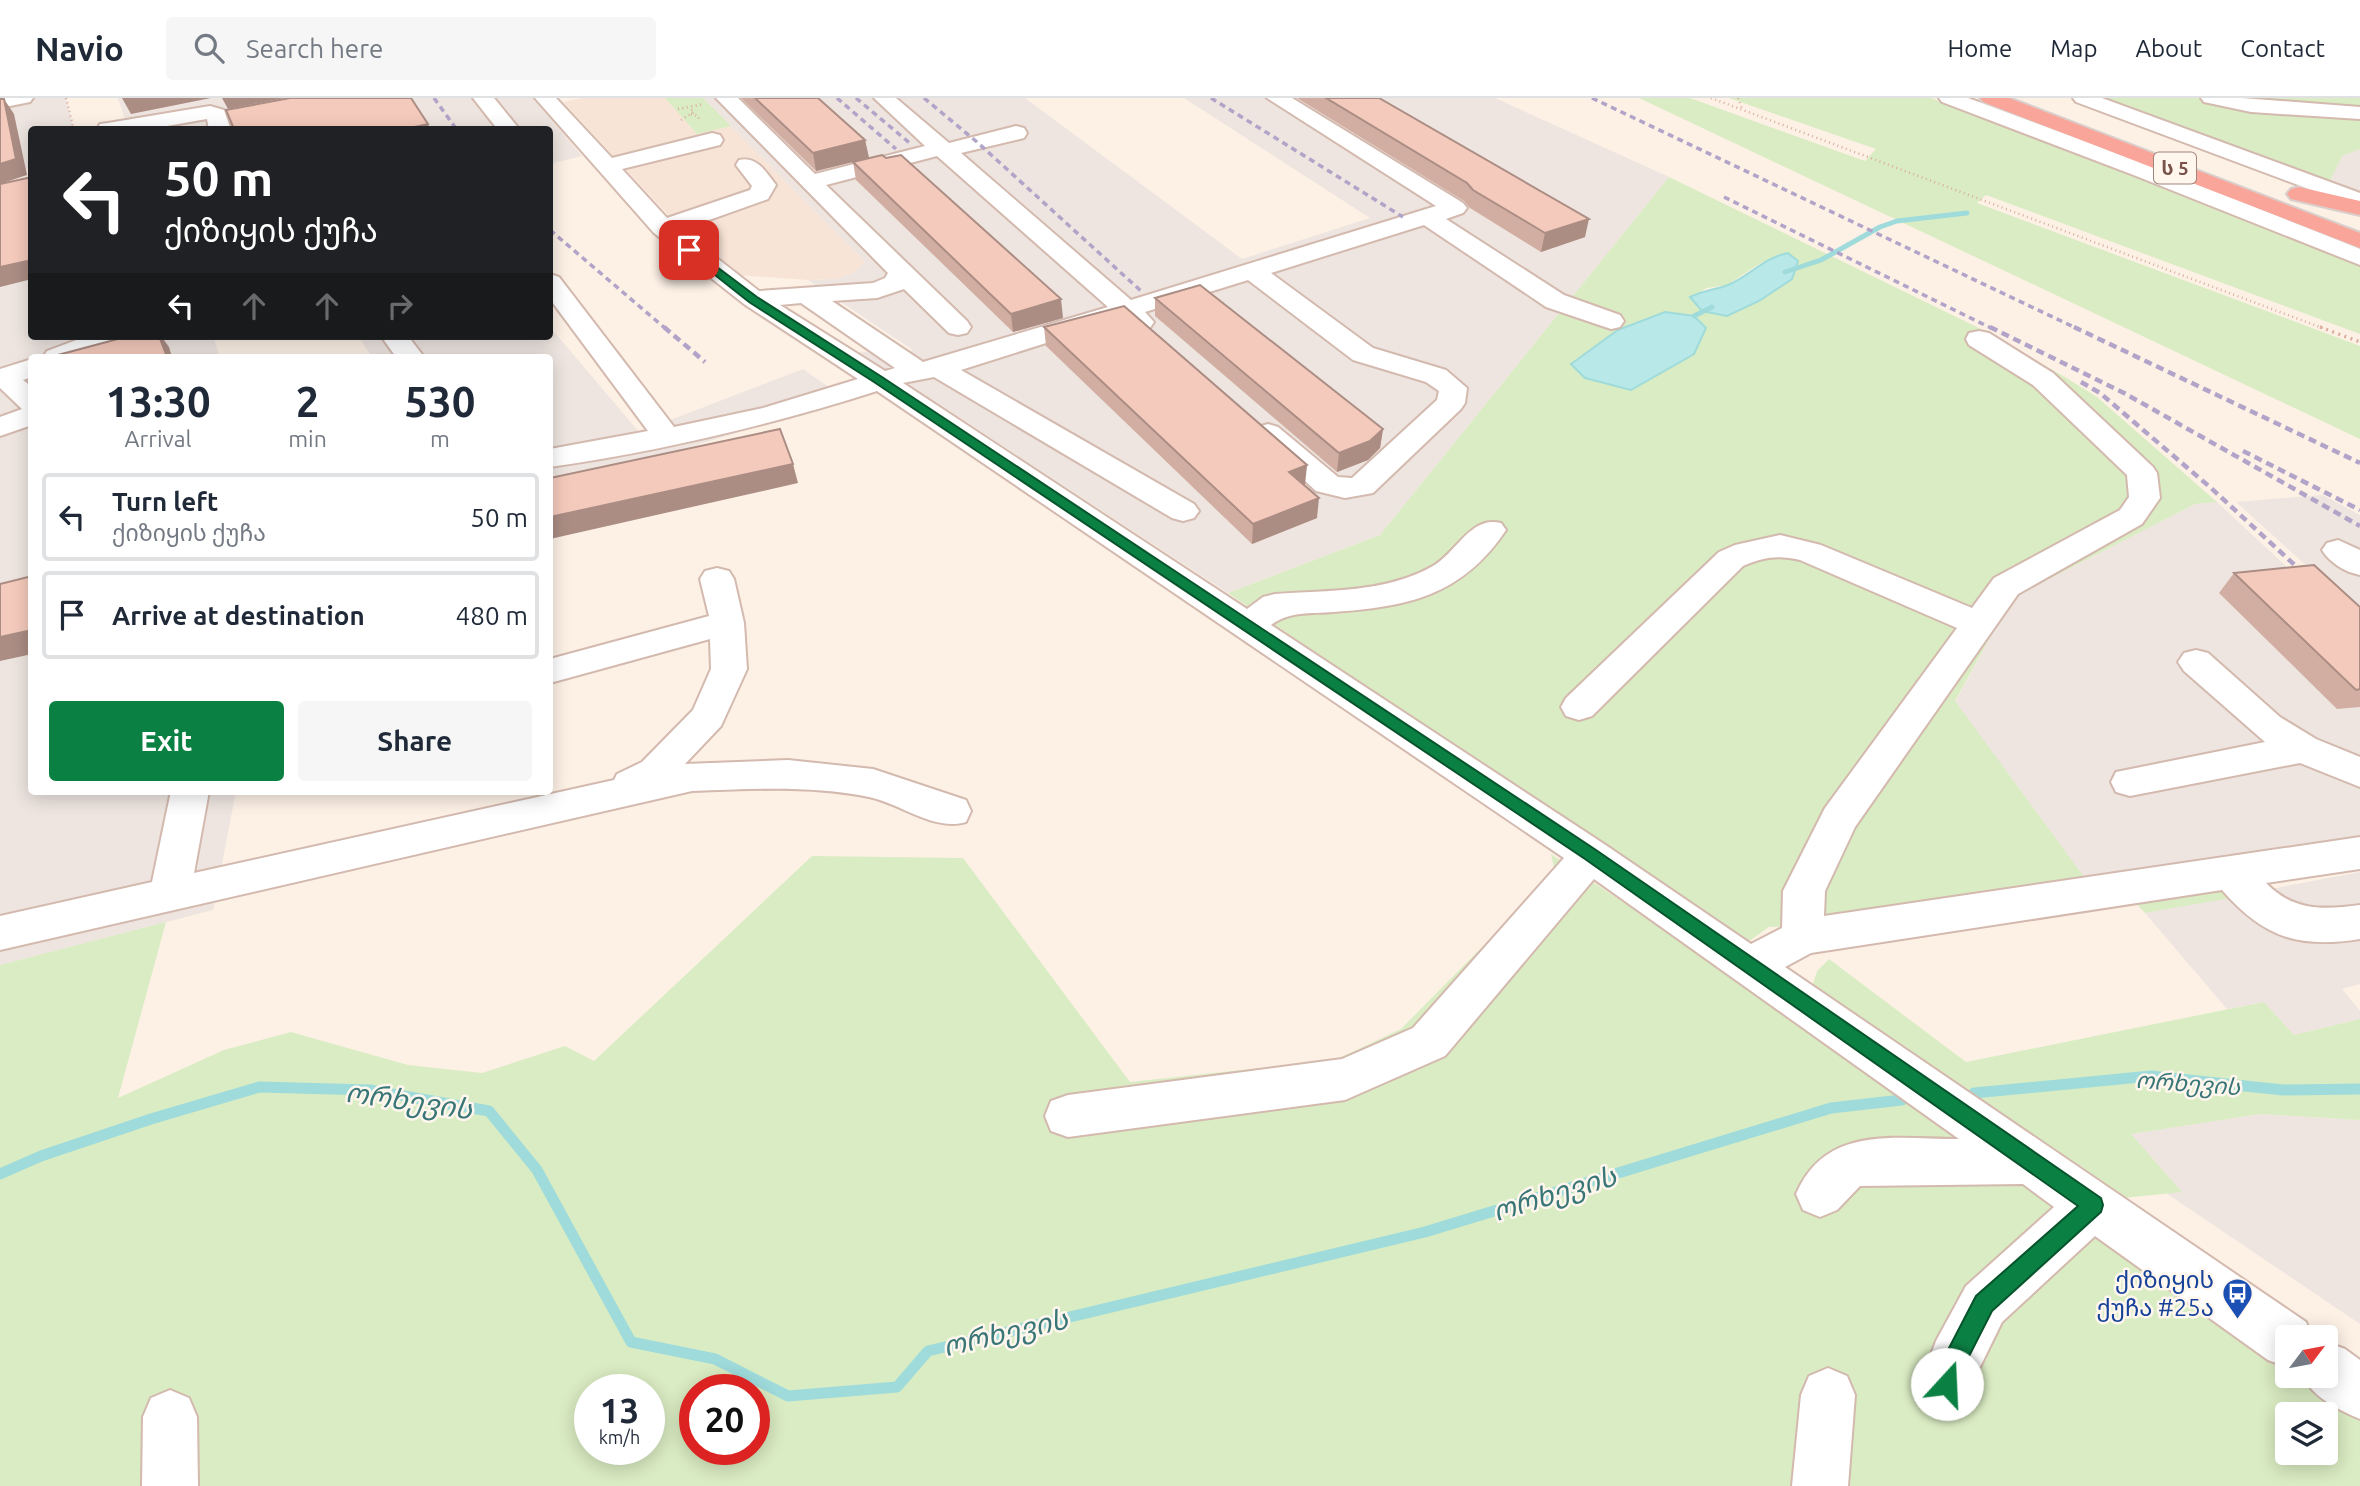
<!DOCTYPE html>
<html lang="en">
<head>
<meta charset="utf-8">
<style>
  body { margin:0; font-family:Ubuntu,"Noto Sans Georgian",sans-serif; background:#f6f6f7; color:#1f2937; height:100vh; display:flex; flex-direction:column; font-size:26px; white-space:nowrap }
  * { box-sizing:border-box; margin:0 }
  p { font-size:23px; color:#747a83 }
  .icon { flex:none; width:38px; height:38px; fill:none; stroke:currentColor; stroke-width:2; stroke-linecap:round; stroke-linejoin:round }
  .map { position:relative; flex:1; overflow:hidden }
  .side { position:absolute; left:28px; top:256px; width:525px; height:441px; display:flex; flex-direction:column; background:#fff; border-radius:7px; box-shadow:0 4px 18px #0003 }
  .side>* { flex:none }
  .hud { position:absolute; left:28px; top:28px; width:525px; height:214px; border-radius:7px; box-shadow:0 4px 18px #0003; background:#202124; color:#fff; overflow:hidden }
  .needle { width:46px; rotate:58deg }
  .controls { position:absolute; left:2275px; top:1227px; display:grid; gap:14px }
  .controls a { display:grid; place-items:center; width:63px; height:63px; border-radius:7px; background:#fff; box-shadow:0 4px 18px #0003; font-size:35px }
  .speed { position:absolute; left:574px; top:1276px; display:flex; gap:14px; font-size:35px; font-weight:700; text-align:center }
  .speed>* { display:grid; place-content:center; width:91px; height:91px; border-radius:50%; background:#fff; box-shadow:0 4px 18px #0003; line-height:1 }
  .speed small { font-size:18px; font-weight:400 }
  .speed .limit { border:10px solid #d22; background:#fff; color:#111 }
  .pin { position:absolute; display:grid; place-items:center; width:60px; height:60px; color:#fff; margin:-30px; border-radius:14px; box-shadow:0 4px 10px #0006 }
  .me { position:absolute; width:77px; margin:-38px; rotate:20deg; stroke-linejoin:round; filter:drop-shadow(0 0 5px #0008) }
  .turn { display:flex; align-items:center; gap:24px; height:147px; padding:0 21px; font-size:32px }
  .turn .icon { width:91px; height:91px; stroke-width:2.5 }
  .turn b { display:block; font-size:49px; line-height:60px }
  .lanes { display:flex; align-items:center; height:66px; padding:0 21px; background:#0003; justify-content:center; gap:35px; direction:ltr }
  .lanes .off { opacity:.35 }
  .eta { display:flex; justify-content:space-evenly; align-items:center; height:119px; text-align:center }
  .eta b { font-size:42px; font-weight:700; line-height:49px }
  .button { display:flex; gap:14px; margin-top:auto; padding:14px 21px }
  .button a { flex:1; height:80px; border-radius:7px; background:#0b8043; color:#fff; font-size:28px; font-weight:700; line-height:80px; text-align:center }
  .button a+a { background:#f6f6f7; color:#1f2937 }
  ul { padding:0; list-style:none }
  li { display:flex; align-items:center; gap:21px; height:88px; margin:0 14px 10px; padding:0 7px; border:4px solid #e0e1e3; border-radius:7px }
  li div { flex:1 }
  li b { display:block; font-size:26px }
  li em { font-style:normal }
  header { display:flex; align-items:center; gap:42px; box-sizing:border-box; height:98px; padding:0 35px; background:#fff; border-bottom:2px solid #e0e1e3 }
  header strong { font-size:33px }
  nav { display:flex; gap:38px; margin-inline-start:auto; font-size:24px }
  .search { width:490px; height:63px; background:#f6f6f7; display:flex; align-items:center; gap:18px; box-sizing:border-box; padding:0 24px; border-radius:7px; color:#747a83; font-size:26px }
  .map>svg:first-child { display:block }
  .residential { fill:#f8e4d7 }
  .industrial { fill:#eee5e0 }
  .green { fill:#daecc3; fill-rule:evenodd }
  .water { fill:#b9e8e8; stroke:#9fdbdb; stroke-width:2 }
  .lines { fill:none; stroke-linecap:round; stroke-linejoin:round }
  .stream-far1 { stroke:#9fdbdb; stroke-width:5 }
  .stream { stroke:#9fdbdb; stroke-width:11 }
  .minor-casing { stroke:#d3b9ae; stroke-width:4 }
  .highway-casing { stroke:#d9cfcc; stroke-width:4 }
  .path-far1 { stroke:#daad9f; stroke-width:2.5; stroke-dasharray:1 3.5; stroke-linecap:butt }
  .path { stroke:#daad9f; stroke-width:3.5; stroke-dasharray:2 4.5; stroke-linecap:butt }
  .minor { fill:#fff; fill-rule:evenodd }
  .highway { fill:#faa59a; fill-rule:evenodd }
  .rail-far1 { stroke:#b2a3c8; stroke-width:3.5; stroke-dasharray:6 4.5; stroke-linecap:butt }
  .rail { stroke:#b2a3c8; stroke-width:4.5; stroke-dasharray:8 5; stroke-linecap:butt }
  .wall { fill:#d2aea2 }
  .shaded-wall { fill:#ab8d84 }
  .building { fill:#f4cabc; stroke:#ab8d84; stroke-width:2 }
  .route { fill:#0b8043; stroke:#07532c; stroke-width:2 }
  .labels { text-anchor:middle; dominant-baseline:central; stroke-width:5; stroke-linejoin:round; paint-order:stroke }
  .shield { fill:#fff6ee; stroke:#a1847a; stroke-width:2 }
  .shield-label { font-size:19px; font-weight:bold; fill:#795349 }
  .water-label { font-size:23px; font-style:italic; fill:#397677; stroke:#fff6ee }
  .near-transit-label { font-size:24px; fill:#164399; stroke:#fff6ee; text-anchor:end }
  .near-water-label { font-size:28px; font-style:italic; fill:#397677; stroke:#fff6ee }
</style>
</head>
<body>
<header>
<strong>Navio</strong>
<div class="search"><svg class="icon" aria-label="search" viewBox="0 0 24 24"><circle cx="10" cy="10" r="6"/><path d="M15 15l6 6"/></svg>Search here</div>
<nav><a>Home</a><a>Map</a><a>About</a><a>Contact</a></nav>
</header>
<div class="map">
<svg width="2360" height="1388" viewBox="0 0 2360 1388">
  <rect width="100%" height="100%" fill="#fdf1e6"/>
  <polygon class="residential" points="582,0 665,0 697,36 731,28 865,164 854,175 837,181 808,182 737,177 669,118 563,4"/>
  <g class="industrial">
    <polygon points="0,0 66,0 74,31 32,32 31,70 0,77"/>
    <polygon points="118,0 533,0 582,58 550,66 550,32 128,31"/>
    <polygon points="703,0 1025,0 1242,161 1370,120 1184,0 1495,0 1669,79 1380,437 1228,495 859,254 913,252 808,182 837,181 854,175 865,164"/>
    <polygon points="2360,51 2360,97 2329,85 2342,58"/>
    <polygon points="31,90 32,238 213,238 220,259 32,259 32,693 236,693 213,812 0,867 0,100"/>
    <polygon points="550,229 639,334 803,271 847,302 616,371 550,383 550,259 372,259 358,238 550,238"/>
    <polygon points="2323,397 2360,417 2360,516 2236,404"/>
    <polygon points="2217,404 2360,537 2360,740 2090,787 1955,604 2012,500 2195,406"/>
    <polygon points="2360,774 2360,886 2342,891 2360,913 2360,921 2294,937 2264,904 2227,911 2145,815"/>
    <polygon points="2260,1016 2360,1022 2360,1226 2166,1095 2181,1094 2130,1036"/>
  </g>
  <g class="green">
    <polygon points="665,0 703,0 731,28 697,36"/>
    <polygon points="1639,0 1690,0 1865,63 1876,51 1729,0 1931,0 2143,79 2360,167 2360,236 1986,97 1977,105 2360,248 2360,341"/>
    <polygon points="2103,0 2360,0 2360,51 2342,58 2329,85"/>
    <path d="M1669 79 1979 230 2065 279 2097 299 2217 404 2195 406 2012 500 1955 603 2090 787 1823 828 1769 829 1745 846 1228 495 1380 437ZM1765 162 1702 213 1691 199 1707 190 1727 187Z"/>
    <path d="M1551 756 1838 948 2287 1257V1278H2317L2360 1307V1388H0V867L166 824 118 1000 224 952 291 934 408 967 482 975 565 948 594 963 812 758 963 760 1130 984 1335 962 1401 931 1555 775ZM590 1292H649V1351H590ZM695 1292H754V1351H695ZM2287 1316H2326V1354H2287Z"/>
    <polygon points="2222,792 2242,798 2145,815 2132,801"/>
    <polygon points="1829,861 1966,964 2264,904 2294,937 2360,921 2360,1022 2260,1016 2131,1036 2182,1094 2124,1100 1812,889 1817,873"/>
  </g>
  <g class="water">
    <path d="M1788 155 1798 163 1792 181 1759 203 1727 218 1702 213 1690 199C1705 192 1715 192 1728 187 1750 178 1763 160 1788 155Z"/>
    <polygon points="1665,214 1694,218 1706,230 1694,256 1631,292 1585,280 1571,266 1618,232"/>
  </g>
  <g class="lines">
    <g class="stream-far1">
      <polyline points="1785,174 1821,162 1880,129 1897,123 1967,115"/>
      <polyline points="1694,218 1712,209"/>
    </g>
    <g class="stream">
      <polyline points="1974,995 2151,978 2283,992 2360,991"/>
      <polyline points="0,1076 41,1058 151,1021 259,989 370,992 489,1013 537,1072 631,1244 715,1261 788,1298 897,1289 928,1253 1425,1134 1831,1010 1902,1002"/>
    </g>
    <defs>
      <g id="minor">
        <polygon points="0,0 33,0 30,4 0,10"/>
        <polygon points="473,0 494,0 520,32 498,32"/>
        <path d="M535 0H556L612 60 712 35 720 37 723 42 720 47 622 71 667 120 750 92 752 88 736 67 739 62C757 58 766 74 776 87L768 101 681 132 759 193 873 185 885 180 888 175 716 0H738L815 76 925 48 874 0H896L949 45 1016 28 1024 30 1027 35 1024 40 961 55 1131 202 1436 108 1267 0H1292L1463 105 1467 110 1463 115 1446 121 1564 197 1620 217 1624 223 1620 229 1611 231 1546 209 1424 127 1271 175 1373 250 1446 272 1467 290 1465 305 1461 311 1373 395 1345 400 1316 393 1253 335 1258 329 1268 326 1278 329 1338 379 1352 380 1437 302 1439 293 1426 284 1353 262 1248 182 1145 214 1154 224 1150 230C1138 233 1132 230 1122 221L961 272 1194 406 1199 413 1194 420 1183 423 1172 420 934 279 903 285 1247 511 1263 499 1275 496C1328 492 1386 495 1433 468 1457 454 1471 417 1501 425L1506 432C1462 498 1407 509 1333 514 1310 516 1290 513 1271 527L1604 746 1751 846 1782 830 1783 793 1825 710 1957 530 1800 462C1779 457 1763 459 1743 468L1592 618 1579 622 1566 618 1561 609 1566 600 1719 454 1735 447 1780 437 1821 447 1972 510 1994 480 2120 412 2129 399 2127 377 2033 287 1969 247 1966 241 1969 235 1979 233 1989 235 2053 275 2153 369 2157 375 2160 400 2142 426 2018 496 1855 729 1825 793 1824 818 2360 739V771L2266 785C2293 813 2323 812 2360 807V841C2298 851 2263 839 2222 792L1811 855 1785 869 2306 1224 2312 1239H2287V1269L2268 1262 2095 1138 2002 1224 1979 1271 1966 1305 1947 1313 1928 1305 1920 1286 1936 1243 1966 1188 2054 1109 2023 1086 1860 1088 1837 1112 1820 1119 1803 1112 1796 1096C1826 1026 1896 1041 1959 1041L1594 781 1445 958 1345 1002 1068 1039 1051 1033 1045 1018 1051 1003 1068 997 1342 961 1413 930 1564 760 877 293C770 327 661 353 550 369V351L648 333 550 201V176L559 179 674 329 763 310 858 281 744 206 654 135ZM937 58 1108 209 923 264 832 203 877 200 904 191 949 235 958 237 967 235 971 229 967 223 826 87ZM801 205 895 270 885 273 780 207Z"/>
        <polygon points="1939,0 1968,0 2152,68 2360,151 2360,167 2136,78 1942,4"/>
        <polygon points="2073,0 2102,0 2360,95 2360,110 2076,4"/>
        <polygon points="2201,0 2242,0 2360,9 2360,21 2251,14 2204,4"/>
        <polygon points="210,8 224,12 231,32 209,32 207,21 144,32 97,31 100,26 108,25"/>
        <polygon points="87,238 151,238 165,249 161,255 151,257 130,248 116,248 81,259 43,259 47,253"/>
        <polygon points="381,238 408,238 424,259 396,259"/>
        <polygon points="32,261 32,279 23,282 32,289 32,327 0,338 0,319 22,311 0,290 0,271"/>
        <path d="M2338 442 2360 452V477C2345 474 2330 465 2322 452L2327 445Z"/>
        <path d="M717 470 729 473 734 481 744 525 747 571 721 628 685 666 788 662 873 671 966 702 971 713 966 724C934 734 900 705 869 699 811 687 751 691 692 693L0 852V818L152 784 171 693H209L194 775 614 682 617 676 642 664 693 612 711 571 710 541 550 585V561L709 518 700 481 705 473Z"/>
        <polygon points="2196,552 2208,555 2280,619 2316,641 2360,659 2360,689 2300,665 2130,698 2116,694 2111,684 2116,674 2265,644 2184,573 2178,564 2184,555"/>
        <path d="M2326 1244 2345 1251 2360 1262V1321C2339 1312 2312 1299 2303 1278H2326Z"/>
        <polygon points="1828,1270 1847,1278 1855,1297 1848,1388 1792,1388 1801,1297 1809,1278"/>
        <polygon points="170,1292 189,1300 197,1319 198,1388 142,1388 143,1319 151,1300"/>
      </g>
      <g id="highway">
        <polygon points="1980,0 2009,0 2360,135 2360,150 1983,4"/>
        <polygon points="2299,89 2360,103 2360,117 2291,101 2287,96 2291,91"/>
      </g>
    </defs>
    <use href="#minor" class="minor-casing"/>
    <use href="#highway" class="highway-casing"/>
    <g class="path-far1">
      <polyline points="66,0 74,32"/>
      <polyline points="1711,0 2325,231"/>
      <polyline points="1738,0 1742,11"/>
      <polyline points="678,11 704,6"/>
      <polyline points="691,16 698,18 700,23"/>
      <polyline points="681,22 694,14 689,9"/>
    </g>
    <polyline class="path" points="2320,229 2360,244"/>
    <use href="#minor" class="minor"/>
    <use href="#highway" class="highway"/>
    <g class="rail-far1">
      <polyline points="434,0 457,32"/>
      <polyline points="837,0 896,51"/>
      <polyline points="856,0 912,47"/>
      <polyline points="924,0 977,44 1141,193"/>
      <polyline points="1211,0 1403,119"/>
      <polyline points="1592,0 2078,231"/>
      <polyline points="1724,99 1993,231"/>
      <polyline points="550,132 666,231"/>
    </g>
    <g class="rail">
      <polyline points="664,229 705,264"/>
      <polyline points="1990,229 2124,295 2360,428"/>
      <polyline points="2074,229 2360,365"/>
      <polyline points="2081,284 2100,295 2211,390 2311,482"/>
      <polyline points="2243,353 2360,412"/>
    </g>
  </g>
  <g class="wall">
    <polygon points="741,0 818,0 865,42 869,60 816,73"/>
    <polygon points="1297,0 1379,0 1585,139 1541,154 1470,110 1464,103"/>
    <polygon points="853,64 1063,220 1013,234 856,82"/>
    <polygon points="1155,200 1383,331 1380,350 1368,362 1337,374 1155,218"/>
    <polygon points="1044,229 1307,367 1304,387 1317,420 1252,446 1046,248"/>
    <polygon points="2234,475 2360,509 2360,609 2337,611 2219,495"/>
  </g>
  <g class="shaded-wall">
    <polygon points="122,0 211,0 131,16"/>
    <polygon points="222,0 285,0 228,11"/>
    <polygon points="4,1 14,16 27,77 0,86 0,66"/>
    <polygon points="428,26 430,32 401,32"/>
    <polygon points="865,42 869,60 816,73 813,55"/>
    <polygon points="1589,121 1585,139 1541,154 1545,135"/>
    <polygon points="32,162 32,181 0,189 0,169"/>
    <polygon points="1061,201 1063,220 1013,234 1011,216"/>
    <polygon points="159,238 161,238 169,249 172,259 167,259"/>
    <polygon points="1383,331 1380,350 1368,362 1337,374 1339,355"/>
    <polygon points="793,366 798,385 550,441 550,419"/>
    <polygon points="1307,367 1305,387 1288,393 1289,374"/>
    <polygon points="1319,400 1317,420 1252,446 1253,426"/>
    <polygon points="32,532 32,556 0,563 0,539"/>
  </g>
  <g class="building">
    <polygon points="290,0 411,0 428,26 401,32 233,32 234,31 226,12"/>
    <polygon points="755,0 818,0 865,42 813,55"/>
    <polygon points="1326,0 1379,0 1589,121 1545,135 1473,92 1467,85"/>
    <polygon points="0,1 4,1 16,61 0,66"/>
    <polygon points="882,57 886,60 901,57 1061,201 1011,216 853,64"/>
    <polygon points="32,79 32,162 0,169 0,86"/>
    <polygon points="1200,187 1383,331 1370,343 1339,355 1155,200"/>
    <polygon points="1124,208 1307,367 1289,374 1319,400 1253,426 1044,229"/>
    <polygon points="129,238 139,241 150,238 159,238 167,259 59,259 58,257"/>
    <polygon points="780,331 793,366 550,419 550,380"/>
    <polygon points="2314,467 2360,509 2360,591 2356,592 2234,475"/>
    <polygon points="32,478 32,532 0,539 0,486"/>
  </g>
  <polygon class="route" points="689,148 757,199 882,279 1596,752 2101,1100 2103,1107 2101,1114 1992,1213 1965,1266 1955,1294 1947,1297 1939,1294 1936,1286 1947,1254 1976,1198 2078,1108 1585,761 874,284 749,204 686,154 684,152"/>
  <defs>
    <symbol id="bus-pin" viewBox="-11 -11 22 30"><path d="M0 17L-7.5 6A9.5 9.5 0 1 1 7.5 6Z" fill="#1a4fb4" stroke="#fff6ee"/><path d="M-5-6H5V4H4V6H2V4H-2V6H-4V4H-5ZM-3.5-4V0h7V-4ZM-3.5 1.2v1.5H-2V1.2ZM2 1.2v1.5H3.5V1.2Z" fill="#fff"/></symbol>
  </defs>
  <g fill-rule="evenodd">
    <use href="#bus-pin" x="2220" y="1178" width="35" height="47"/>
  </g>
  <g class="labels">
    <rect class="shield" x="2154" y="54.5" width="42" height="31" rx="5"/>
    <g class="shield-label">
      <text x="2175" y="70">ს 5</text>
    </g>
    <g class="water-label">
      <text transform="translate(2188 985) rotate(4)">ორხევის</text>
    </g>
    <g class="near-transit-label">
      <text x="2214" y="1181">ქიზიყის<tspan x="2214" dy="28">ქუჩა #25ა</tspan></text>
    </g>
    <g class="near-water-label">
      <text transform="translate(409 1002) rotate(8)">ორხევის</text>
      <text transform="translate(1554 1095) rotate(-17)">ორხევის</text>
      <text transform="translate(1005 1234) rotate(-13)">ორხევის</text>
    </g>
  </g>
</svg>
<div class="controls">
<a><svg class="needle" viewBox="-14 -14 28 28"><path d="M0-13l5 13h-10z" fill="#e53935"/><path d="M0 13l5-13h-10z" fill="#747a83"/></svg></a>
<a><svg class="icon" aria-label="layers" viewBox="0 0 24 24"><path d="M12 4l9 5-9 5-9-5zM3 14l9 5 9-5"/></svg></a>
</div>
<div class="speed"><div>13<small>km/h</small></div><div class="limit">20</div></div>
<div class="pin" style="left:689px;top:152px;background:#d93025"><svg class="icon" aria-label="arrive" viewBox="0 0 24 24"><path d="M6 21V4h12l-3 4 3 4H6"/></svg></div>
<svg class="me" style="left:1947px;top:1286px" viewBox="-20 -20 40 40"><circle r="19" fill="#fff"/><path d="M0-13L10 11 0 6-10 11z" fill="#0b8043"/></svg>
<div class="hud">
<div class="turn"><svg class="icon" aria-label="left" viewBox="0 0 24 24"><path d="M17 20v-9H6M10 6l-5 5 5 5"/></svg><div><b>50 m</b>ქიზიყის ქუჩა</div></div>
<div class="lanes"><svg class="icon" aria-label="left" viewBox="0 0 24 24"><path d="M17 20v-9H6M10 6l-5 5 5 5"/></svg><svg class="icon off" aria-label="ahead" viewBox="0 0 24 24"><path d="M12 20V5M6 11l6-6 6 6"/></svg><svg class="icon off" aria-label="ahead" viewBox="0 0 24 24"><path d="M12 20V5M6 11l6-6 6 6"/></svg><svg class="icon off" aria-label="right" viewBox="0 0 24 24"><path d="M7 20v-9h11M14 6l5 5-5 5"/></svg></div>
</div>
<section class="side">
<div class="eta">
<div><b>13:30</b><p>Arrival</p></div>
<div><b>2</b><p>min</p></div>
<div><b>530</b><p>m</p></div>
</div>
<ul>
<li><svg class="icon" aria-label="left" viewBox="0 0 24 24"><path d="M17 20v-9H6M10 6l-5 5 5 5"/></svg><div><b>Turn left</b><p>ქიზიყის ქუჩა</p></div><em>50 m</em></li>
<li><svg class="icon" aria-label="arrive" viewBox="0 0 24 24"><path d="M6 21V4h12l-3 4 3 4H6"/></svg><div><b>Arrive at destination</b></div><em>480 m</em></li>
</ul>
<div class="button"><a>Exit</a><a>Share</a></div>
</section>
</div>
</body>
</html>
